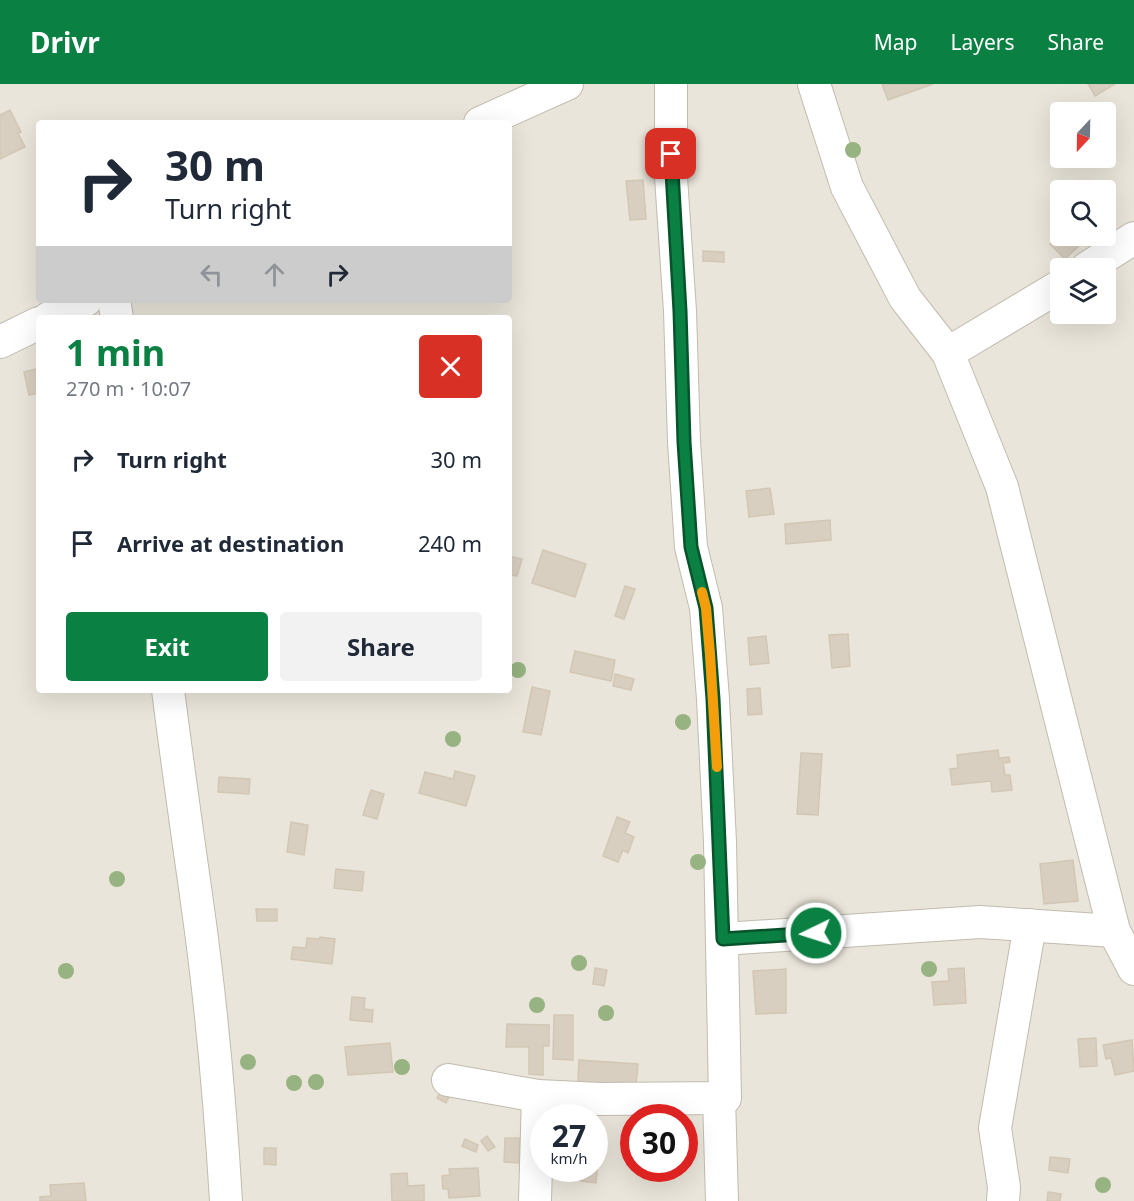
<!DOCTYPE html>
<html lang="en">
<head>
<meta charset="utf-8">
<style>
  body { margin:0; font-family:"Noto Sans",sans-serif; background:#f2f2f3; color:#1f2937; height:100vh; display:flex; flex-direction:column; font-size:22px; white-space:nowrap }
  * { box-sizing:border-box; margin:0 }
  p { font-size:20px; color:#747a83 }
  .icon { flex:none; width:33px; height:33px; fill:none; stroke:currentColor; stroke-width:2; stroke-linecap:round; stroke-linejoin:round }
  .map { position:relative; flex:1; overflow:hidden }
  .sheet { position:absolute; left:36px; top:231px; width:476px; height:378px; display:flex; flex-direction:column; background:#fff; border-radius:6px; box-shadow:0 6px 24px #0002 }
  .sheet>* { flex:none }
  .guide { position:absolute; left:36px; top:36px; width:476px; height:183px; border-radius:6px; box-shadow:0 6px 24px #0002; background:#fff; color:#1f2937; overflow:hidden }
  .needle { width:39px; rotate:202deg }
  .buttons { position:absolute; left:1050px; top:18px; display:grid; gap:12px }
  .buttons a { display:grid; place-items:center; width:66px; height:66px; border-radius:6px; background:#fff; box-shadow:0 6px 24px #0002; font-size:30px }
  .speed { position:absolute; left:530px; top:1020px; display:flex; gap:12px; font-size:30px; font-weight:700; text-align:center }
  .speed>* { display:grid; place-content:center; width:78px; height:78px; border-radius:50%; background:#fff; box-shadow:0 6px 24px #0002; line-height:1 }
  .speed small { font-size:15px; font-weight:400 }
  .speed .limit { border:9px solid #d22; background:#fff; color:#111 }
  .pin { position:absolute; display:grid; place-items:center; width:51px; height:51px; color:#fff; margin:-26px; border-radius:12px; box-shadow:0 3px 9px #0006 }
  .me { position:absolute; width:66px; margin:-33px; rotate:266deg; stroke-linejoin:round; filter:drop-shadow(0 0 4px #0008) }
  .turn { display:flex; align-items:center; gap:21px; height:126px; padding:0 30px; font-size:27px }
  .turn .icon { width:78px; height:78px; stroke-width:2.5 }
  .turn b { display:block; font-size:42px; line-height:51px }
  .lanes { display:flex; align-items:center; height:57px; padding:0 30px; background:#0003; justify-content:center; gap:30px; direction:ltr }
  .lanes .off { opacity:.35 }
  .round { display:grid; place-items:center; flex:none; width:63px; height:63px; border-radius:6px; background:#f2f2f3 }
  .headline { display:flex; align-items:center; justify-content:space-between; height:102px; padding:0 30px }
  h1 { font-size:36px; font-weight:700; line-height:45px; color:#0b8043 }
  .primary-button { display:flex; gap:12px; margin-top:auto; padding:12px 30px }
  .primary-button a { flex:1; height:69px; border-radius:6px; background:#0b8043; color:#fff; font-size:24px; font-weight:700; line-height:69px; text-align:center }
  .primary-button a+a { background:#f2f2f3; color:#1f2937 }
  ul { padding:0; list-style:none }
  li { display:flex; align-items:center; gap:18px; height:84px; padding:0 30px }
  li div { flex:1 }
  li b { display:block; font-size:22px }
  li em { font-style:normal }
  header { display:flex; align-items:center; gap:36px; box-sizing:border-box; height:84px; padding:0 30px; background:#0b8043; color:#fff }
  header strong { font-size:28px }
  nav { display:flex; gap:33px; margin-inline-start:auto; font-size:21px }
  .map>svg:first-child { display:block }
  .residential { fill:#eae5da; fill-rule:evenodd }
  .building { fill:#d8cfc1; stroke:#d3c7b4; stroke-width:1.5 }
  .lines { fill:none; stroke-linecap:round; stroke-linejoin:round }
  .minor-casing { stroke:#c2bbae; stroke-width:34 }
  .minor { stroke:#fff; stroke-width:32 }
  .tree { fill:#97b381 }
  .route-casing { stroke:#07532c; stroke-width:15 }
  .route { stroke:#0b8043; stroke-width:10 }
  .slow { stroke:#f59e0b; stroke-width:10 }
</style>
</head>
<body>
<header>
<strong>Drivr</strong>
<nav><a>Map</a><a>Layers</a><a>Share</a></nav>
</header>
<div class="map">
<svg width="1134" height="1117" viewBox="0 0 1134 1117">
  <rect width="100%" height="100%" fill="#f6f3ec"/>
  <path class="residential" d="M0 0H1134V1117H0ZM1060 28H1106V74H1060ZM39 39H508V216H39ZM1060 106H1106V152H1060ZM1060 184H1106V230H1060ZM39 234H508V606H39ZM543 1034H594V1084H543ZM633 1034H684V1084H633Z"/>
  <g class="building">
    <polygon points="882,0 933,0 888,16"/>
    <polygon points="1088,0 1115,0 1095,12"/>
    <polygon points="10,26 21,48 18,49 25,63 0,75 0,31"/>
    <polygon points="643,96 646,135 630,136 626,97"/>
    <polygon points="1060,150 1060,152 1075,152 1082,159 1065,175 1050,160"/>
    <polygon points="703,167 724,168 724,178 703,177"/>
    <polygon points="36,285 39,293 39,309 29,311 24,288"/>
    <polygon points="770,404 774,430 749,433 746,407"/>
    <polygon points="830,436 831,456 786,460 785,440"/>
    <polygon points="543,466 586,480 575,513 532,499"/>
    <polygon points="508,472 522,475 517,492 508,490"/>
    <polygon points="625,502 635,505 624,535 615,532"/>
    <polygon points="848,550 850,582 832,584 829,551"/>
    <polygon points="766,552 769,579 750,581 748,554"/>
    <polygon points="575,567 615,576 611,597 570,588"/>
    <polygon points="615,590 634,595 631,606 613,602"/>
    <polygon points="532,603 550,607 541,651 523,648"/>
    <polygon points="760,604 762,630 748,631 747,605"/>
    <polygon points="998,666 999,674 1009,673 1010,678 1003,679 1005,691 1010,691 1012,706 992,708 991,697 952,701 950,685 958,684 957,671"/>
    <polygon points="801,669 822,670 818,731 797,730"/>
    <polygon points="455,687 475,692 466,722 419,709 425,688 453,695"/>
    <polygon points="219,693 250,695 249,710 218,708"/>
    <polygon points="371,706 384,710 377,735 363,731"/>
    <polygon points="617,733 630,738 625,749 634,753 628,769 623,766 618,778 603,772"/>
    <polygon points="291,738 308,741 304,771 287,768"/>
    <polygon points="1073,776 1078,817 1044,820 1040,780"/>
    <polygon points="336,785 364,788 362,807 334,804"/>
    <polygon points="256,825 277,825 277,837 257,837"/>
    <polygon points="320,853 335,855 332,880 291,875 293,863 306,864 307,854 320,855"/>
    <polygon points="595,884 607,886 604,902 593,900"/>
    <polygon points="964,884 966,919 934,921 932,898 949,897 948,885"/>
    <polygon points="786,885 786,929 756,930 753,887"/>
    <polygon points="352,913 365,914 364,925 373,926 372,938 350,936"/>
    <polygon points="554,931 573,931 573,976 553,975"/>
    <polygon points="507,940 549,941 549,962 543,962 543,991 529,990 529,963 506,963"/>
    <polygon points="1096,954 1097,982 1080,983 1078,955"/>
    <polygon points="1132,956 1134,987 1115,991 1111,974 1106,975 1103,961"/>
    <polygon points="390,959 393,988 348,991 345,963"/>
    <polygon points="579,976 638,980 636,1002 578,998"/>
    <polygon points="441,1007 450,1011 446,1019 437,1014"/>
    <polygon points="487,1052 495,1063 488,1067 481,1057"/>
    <polygon points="505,1054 520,1054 519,1079 504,1078"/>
    <polygon points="465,1055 478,1061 476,1068 462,1062"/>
    <polygon points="264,1064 276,1064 276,1081 264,1080"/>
    <polygon points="1050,1073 1070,1075 1068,1089 1049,1086"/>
    <polygon points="594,1075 598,1076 596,1099 581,1097 583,1084 594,1084"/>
    <polygon points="478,1084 480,1112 449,1114 448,1105 443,1105 442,1092 450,1091 449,1085"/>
    <polygon points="407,1089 408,1102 424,1101 424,1117 392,1117 391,1090"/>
    <polygon points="84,1099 86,1117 40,1117 40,1113 51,1112 50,1101"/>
    <polygon points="1048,1108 1061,1110 1060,1117 1047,1117"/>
  </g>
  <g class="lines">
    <defs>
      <g id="minor">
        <polyline points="814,0 847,103 905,214 948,269 1002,403 1114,847 1134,885"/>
        <polyline points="480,39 567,0"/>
        <polyline points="1087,184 1134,154"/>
        <polyline points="114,216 117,234"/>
        <polyline points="49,234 86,216"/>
        <polyline points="0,258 39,239"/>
        <polyline points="948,269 1060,202"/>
        <path d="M168 606C177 677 187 747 197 818 211 917 220 1017 226 1117"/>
        <polyline points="723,855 980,838 1114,847"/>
        <polyline points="448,996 538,1012 600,1015 725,1014 720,758 713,615 706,524 691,463 684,358 680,227 671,93 671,0"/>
        <polyline points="719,1014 722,1117"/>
        <polyline points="535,1117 538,1012"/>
        <polyline points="1003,1117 1004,1103 995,1044 1030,841"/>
      </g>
    </defs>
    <use href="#minor" class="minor-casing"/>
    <use href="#minor" class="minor"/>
  </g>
  <g class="tree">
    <circle cx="853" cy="66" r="8"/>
    <circle cx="518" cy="586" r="8"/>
    <circle cx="683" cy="638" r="8"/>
    <circle cx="453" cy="655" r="8"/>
    <circle cx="698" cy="778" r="8"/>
    <circle cx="117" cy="795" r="8"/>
    <circle cx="579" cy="879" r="8"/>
    <circle cx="929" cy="885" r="8"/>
    <circle cx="66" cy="887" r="8"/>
    <circle cx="537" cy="921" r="8"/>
    <circle cx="606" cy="929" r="8"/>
    <circle cx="248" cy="978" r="8"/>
    <circle cx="402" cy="983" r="8"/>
    <circle cx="316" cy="998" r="8"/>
    <circle cx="294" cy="999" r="8"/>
    <circle cx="1103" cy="1101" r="8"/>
  </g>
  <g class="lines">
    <defs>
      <polyline id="route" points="671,70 680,227 684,358 691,463 706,524 713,615 723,855 816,849"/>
    </defs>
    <use href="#route" class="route-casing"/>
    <use href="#route" class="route"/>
    <polyline class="slow" points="702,508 706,524 710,570 717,683"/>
  </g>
</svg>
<div class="buttons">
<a><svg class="needle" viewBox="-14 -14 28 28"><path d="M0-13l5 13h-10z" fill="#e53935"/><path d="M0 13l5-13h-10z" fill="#747a83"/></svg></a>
<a><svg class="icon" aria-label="search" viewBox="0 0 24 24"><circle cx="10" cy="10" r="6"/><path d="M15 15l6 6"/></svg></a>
<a><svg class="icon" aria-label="layers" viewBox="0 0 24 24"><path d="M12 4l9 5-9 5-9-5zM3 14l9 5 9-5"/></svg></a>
</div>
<div class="speed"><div>27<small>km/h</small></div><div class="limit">30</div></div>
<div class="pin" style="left:671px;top:70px;background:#d93025"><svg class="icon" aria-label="arrive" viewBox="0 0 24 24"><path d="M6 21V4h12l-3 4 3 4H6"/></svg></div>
<svg class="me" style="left:816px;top:849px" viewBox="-20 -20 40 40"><circle r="17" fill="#0b8043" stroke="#fff" stroke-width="3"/><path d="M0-11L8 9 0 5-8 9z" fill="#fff"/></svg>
<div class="guide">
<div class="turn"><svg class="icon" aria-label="right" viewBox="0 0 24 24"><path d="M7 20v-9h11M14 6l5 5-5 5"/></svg><div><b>30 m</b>Turn right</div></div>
<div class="lanes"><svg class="icon off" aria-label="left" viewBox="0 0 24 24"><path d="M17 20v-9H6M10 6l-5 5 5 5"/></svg><svg class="icon off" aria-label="ahead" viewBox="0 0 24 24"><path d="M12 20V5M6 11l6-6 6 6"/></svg><svg class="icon" aria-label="right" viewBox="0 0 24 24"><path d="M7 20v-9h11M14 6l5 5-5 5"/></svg></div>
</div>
<section class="sheet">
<div class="headline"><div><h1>1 min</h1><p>270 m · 10:07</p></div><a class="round" style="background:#d93025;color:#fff"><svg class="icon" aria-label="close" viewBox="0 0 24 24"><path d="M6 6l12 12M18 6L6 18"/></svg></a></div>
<ul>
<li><svg class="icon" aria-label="right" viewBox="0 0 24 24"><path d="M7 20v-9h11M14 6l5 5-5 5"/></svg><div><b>Turn right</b></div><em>30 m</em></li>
<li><svg class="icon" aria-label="arrive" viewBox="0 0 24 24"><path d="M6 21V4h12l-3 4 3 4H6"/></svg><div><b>Arrive at destination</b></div><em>240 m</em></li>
</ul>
<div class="primary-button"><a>Exit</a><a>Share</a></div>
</section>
</div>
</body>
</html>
